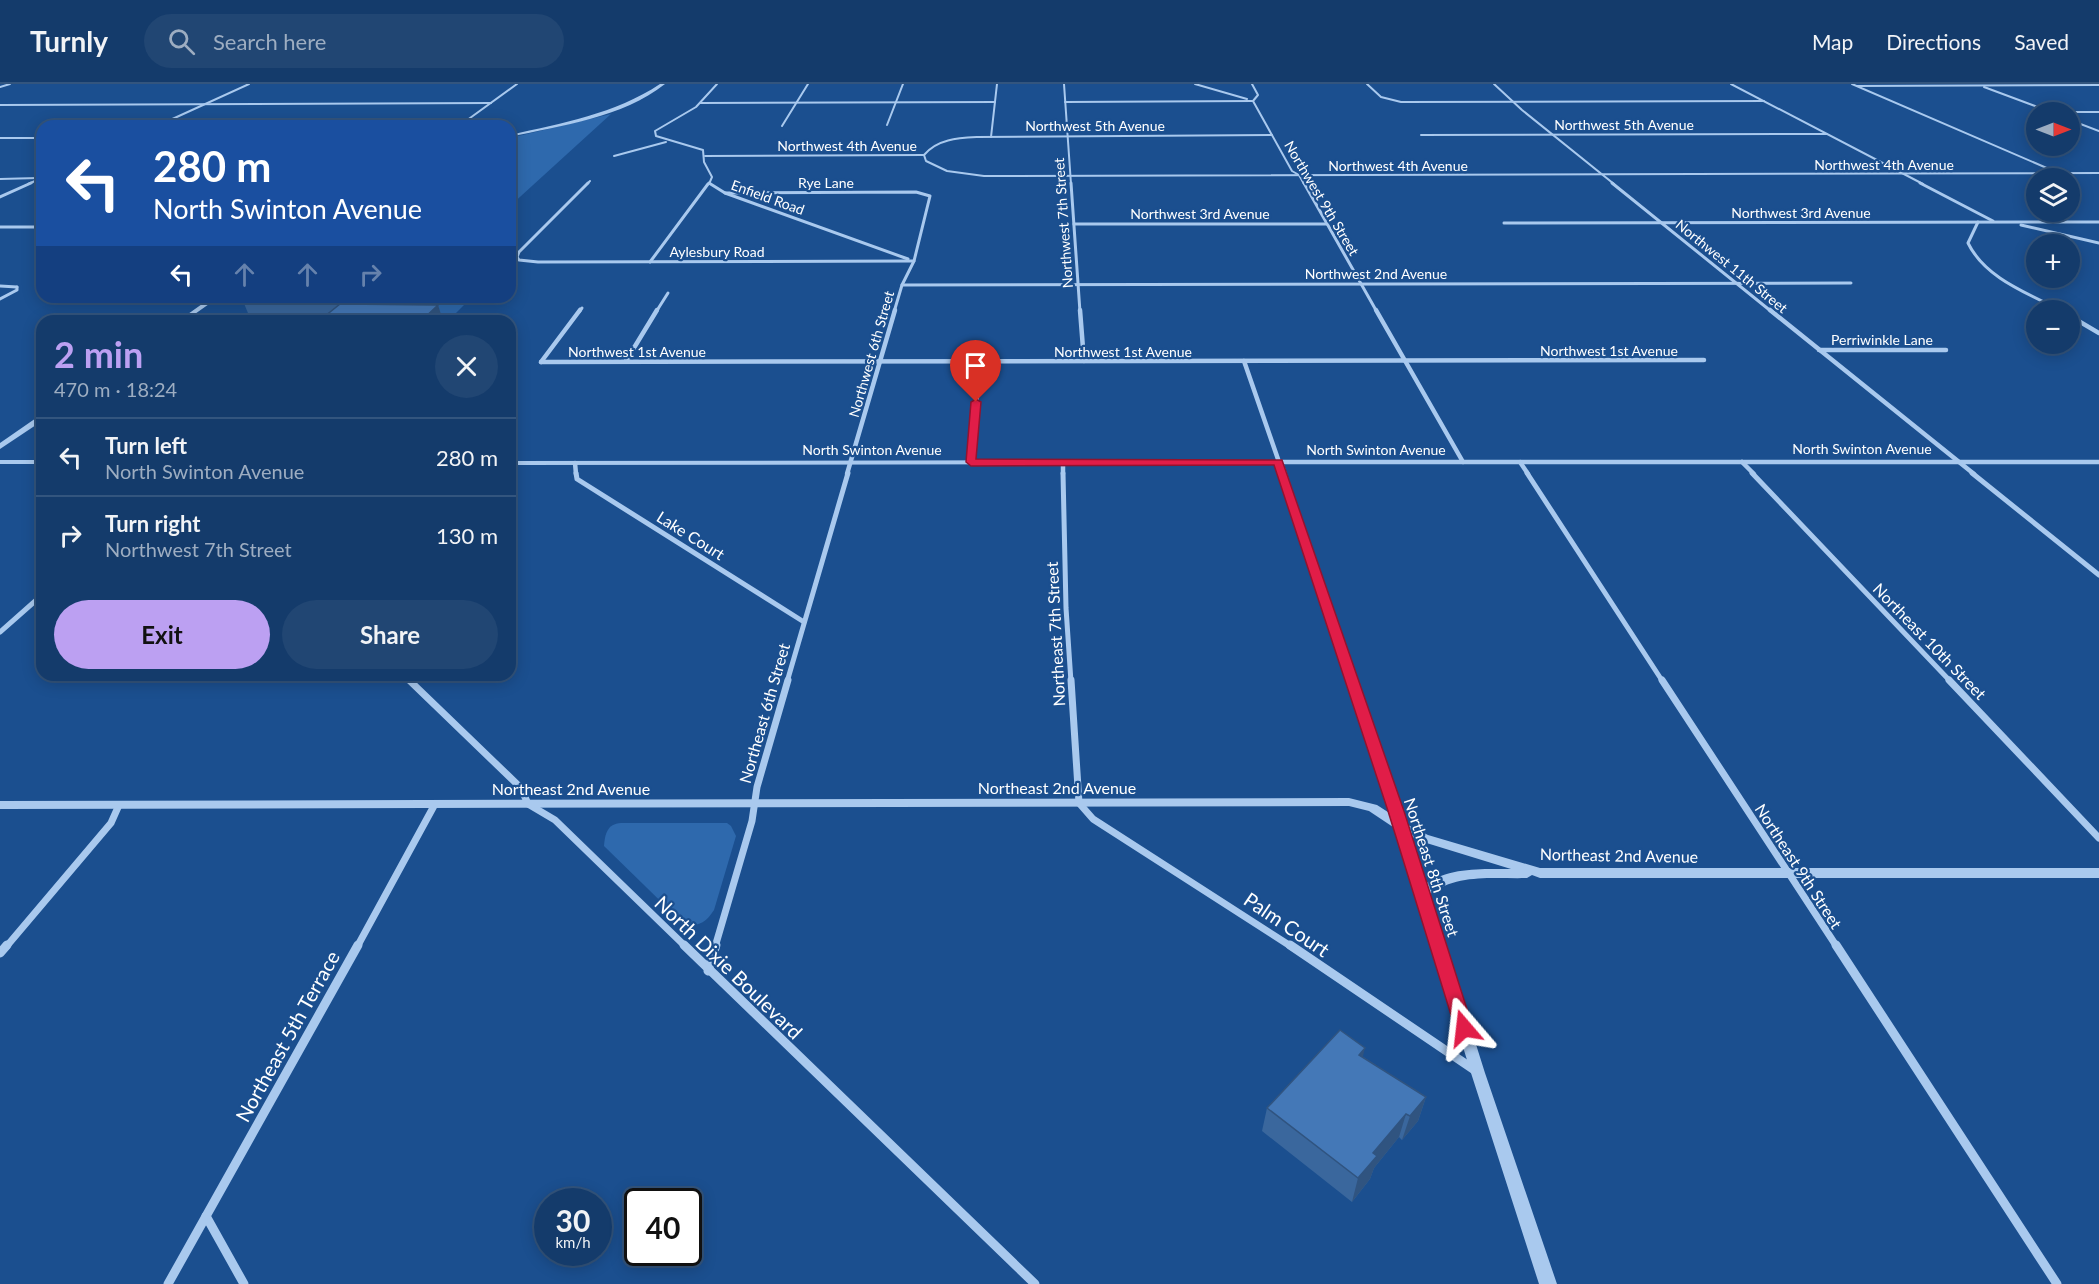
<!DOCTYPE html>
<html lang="en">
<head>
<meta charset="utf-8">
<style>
  body { margin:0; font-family:Lato,sans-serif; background:#214673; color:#f1f3f6; height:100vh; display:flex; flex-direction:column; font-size:22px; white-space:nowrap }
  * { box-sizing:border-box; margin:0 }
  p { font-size:20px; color:#9dadc1 }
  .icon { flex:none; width:33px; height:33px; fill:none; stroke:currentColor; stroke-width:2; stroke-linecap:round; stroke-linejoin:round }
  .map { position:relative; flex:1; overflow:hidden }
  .details { position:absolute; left:36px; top:231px; width:480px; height:366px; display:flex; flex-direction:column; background:#143b6b; border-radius:18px; box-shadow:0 3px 15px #0003,0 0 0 2px #33557e }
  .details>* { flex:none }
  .banner { position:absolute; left:36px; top:36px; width:480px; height:183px; border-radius:18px; box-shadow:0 3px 15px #0003,0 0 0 2px #33557e; background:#1a4fa0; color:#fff; overflow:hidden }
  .needle { width:39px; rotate:90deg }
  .buttons { position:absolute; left:2026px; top:18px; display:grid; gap:12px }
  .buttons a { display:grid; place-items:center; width:54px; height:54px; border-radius:50%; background:#143b6b; box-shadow:0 3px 15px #0003,0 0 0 2px #33557e; font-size:30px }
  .speed { position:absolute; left:534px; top:1104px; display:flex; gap:12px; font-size:30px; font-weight:700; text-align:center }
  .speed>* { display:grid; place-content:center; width:78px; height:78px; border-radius:50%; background:#143b6b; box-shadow:0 3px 15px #0003,0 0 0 2px #33557e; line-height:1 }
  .speed small { font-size:15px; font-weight:400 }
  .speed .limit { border:3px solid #111; border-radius:9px; background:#fff; color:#111 }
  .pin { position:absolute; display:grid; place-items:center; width:51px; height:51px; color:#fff; margin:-62px -26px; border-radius:50% 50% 50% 0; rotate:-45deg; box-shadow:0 0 6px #0007 }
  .pin .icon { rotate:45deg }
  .me { position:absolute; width:66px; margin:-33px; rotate:343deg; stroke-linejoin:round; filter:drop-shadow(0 0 4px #0008) }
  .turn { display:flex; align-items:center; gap:21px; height:126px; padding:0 18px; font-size:27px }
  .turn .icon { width:78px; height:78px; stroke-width:2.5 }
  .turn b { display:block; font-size:42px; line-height:51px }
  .lanes { display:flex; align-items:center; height:57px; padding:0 18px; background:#0003; justify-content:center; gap:30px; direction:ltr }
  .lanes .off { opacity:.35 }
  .round { display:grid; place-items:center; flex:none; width:63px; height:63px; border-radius:32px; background:#214673 }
  .headline { display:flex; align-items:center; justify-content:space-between; height:102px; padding:0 18px }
  h1 { font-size:36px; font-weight:700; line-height:45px; color:#bca0f2 }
  .cta { display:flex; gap:12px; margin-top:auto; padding:12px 18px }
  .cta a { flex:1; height:69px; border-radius:36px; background:#bca0f2; color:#111; font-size:24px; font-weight:700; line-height:69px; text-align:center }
  .cta a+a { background:#214673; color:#f1f3f6 }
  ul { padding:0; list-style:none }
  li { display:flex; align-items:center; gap:18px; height:78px; padding:0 18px; border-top:2px solid #33557e }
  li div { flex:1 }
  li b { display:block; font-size:22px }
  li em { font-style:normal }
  header { display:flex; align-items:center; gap:36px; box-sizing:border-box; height:84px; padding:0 30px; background:#143b6b; border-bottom:2px solid #33557e }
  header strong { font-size:28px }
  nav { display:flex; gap:33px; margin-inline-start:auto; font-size:21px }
  .search { width:420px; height:54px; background:#214673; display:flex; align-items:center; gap:15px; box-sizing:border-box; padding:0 21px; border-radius:33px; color:#9dadc1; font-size:22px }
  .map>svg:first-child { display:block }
  .green { fill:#2e69ad }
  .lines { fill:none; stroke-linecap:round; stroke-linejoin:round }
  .minor-far5 { stroke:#a9c9ee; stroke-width:2 }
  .minor-far4 { stroke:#a9c9ee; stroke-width:3 }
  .minor-far3 { stroke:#a9c9ee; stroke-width:4.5 }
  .minor-far2 { stroke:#a9c9ee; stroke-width:5 }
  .minor-far1 { stroke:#a9c9ee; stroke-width:7 }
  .minor { stroke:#a9c9ee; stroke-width:9 }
  .tertiary { fill:#a9c9ee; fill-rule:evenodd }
  .wall { fill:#3a679d }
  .shaded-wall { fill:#305480 }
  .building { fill:#4478b7; stroke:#305480; stroke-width:1.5 }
  .route { fill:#e11d48; stroke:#92132f; stroke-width:1.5 }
  .labels { text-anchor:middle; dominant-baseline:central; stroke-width:4.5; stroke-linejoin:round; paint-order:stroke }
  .far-street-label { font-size:14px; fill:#fff; stroke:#1b4f8f }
  .street-label { font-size:16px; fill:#fff; stroke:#1b4f8f }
  .near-street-label { font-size:20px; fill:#fff; stroke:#1b4f8f }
</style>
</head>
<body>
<header>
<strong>Turnly</strong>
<div class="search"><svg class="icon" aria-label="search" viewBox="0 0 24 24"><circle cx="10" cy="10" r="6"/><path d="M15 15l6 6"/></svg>Search here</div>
<nav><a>Map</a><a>Directions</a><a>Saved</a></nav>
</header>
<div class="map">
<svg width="2099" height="1200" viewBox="0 0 2099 1200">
  <rect width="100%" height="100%" fill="#1b4f8f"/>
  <g class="green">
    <polygon points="611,30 510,122 510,54"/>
    <polygon points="397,218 467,218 452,233 381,233"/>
    <path d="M621 739H727L731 742 736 752 714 826C707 837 700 842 686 842L604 762C605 750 607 740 621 739Z"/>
  </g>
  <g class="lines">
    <g class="minor-far5">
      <polyline points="1064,0 1071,100"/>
      <polyline points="1195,0 1247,15"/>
      <polyline points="1252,0 1258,11 1253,17"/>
      <polyline points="1367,0 1381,13 1401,18 1764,17"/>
      <polyline points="1494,0 1522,26 1614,100"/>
      <polyline points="1731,0 1923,100"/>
      <polyline points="1852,0 2056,88"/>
      <polyline points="1857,2 2099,1"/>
      <polyline points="0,3 10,0"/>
      <polyline points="1984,3 2051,28"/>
      <polyline points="1253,17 1292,87 1299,91 1304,100"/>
      <polyline points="1065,18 1253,17"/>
      <polyline points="700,19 995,18"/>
      <polyline points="0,21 491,19"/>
      <polyline points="2050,28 2099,28"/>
      <polyline points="2070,36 2099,47"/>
      <polyline points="887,41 903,0"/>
      <polyline points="157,42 249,0"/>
      <polyline points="459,42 517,0"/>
      <polyline points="782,42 808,0"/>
      <polyline points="1421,51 1827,50"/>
      <polyline points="991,53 997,0"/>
      <polyline points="0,54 42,54"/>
      <polyline points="924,71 926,77 947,87 984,92 2099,89"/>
      <path d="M924 71C937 55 958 54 977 53L1272 51"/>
      <polyline points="614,72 666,58"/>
      <polyline points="705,72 924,71"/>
      <polyline points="0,95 38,94"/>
      <polyline points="28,100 42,94"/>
      <polyline points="587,100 590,97"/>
      <polyline points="709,100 712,93 704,78 703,66 656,52 655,47 696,23 717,0"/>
    </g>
    <g class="minor-far4">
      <polyline points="588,99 519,168 517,173 519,176 538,178 914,177"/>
      <polyline points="709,99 725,109 908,175"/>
      <polyline points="1071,99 1080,228"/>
      <polyline points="1304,99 1377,228"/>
      <polyline points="1612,99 1772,228"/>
      <polyline points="1920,99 1993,137"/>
      <polyline points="725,109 916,108 930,112 914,177 902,201 894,228"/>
      <polyline points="0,113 31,99"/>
      <path d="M1978 138 1968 159C1985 194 2027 209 2060 226"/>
      <polyline points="1504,139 2099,138"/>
      <polyline points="1074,140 1327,140"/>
      <polyline points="2021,141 2099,159"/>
      <polyline points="0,143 42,143"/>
      <polyline points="650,178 708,100"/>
      <polyline points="902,201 1851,199"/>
      <polyline points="0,202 17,203"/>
      <polyline points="0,215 17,206 17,203"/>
      <polyline points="579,228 582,224"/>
      <polyline points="656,228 668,209"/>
    </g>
    <g class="minor-far3">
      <polyline points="1080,226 1084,277"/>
      <polyline points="1376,226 1463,378"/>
      <polyline points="1770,226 1974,390"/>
      <polyline points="2070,232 2099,249"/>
      <polyline points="1819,266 1946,266"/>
      <polyline points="626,277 657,226"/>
      <polyline points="1244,277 1279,378 2099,378"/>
      <polyline points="541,278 1704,276"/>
      <polyline points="541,278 580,226"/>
      <polyline points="971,378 980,277"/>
      <polyline points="1063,378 1063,390"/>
      <polyline points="1520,378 1528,390"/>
      <polyline points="1742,378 1754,390"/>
      <polyline points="575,379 576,390"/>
      <polyline points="847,390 895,226"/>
    </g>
    <g class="minor-far2">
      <polyline points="576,389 577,395 804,538"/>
      <polyline points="1063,389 1066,524 1071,598"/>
      <polyline points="1527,389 1663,598"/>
      <polyline points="1752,389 1951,598"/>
      <polyline points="1972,389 2099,491"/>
      <polyline points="0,548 42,511"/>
      <polyline points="404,591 411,598"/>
      <polyline points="787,598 848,389"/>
    </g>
    <g class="minor-far1">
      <polyline points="409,596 521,704 528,720 555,736 686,863"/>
      <polyline points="1071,596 1079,719 1093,735 1292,863"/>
      <polyline points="1662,596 1837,863"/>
      <polyline points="1949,596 2099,754"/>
      <polyline points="6,863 111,739 119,721"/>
      <polyline points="357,863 435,720"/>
      <polyline points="715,863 752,737 757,703 788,596"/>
    </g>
    <g class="minor">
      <polyline points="684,861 1035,1200"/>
      <polyline points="1290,861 1476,987"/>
      <polyline points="1836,861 2057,1200"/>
      <polyline points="0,869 7,861"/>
      <polyline points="708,887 716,861"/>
      <polyline points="206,1132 244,1200"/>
      <polyline points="168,1200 358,861"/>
    </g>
    <g class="tertiary">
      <path d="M660 0H665C622 34 562 41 510 53V51C562 39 615 30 660 0Z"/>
      <polygon points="212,213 219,213 185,237 178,237"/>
      <polygon points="39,332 42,332 42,337 0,365 0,359"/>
      <rect x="0" y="376" width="42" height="4"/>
      <path d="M1279 376 1283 378 1406 740 1428 751 1540 784H2099V794H1540L1532 791 1527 794C1494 795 1457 789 1429 811L1485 989 1557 1200H1539L1471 989 1396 745 1369 727 1349 722 0 725V717L1349 714 1377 721 1391 730 1276 380 510 381V377ZM1410 752 1420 757 1511 785C1482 785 1450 783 1425 800Z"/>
    </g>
  </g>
  <g class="wall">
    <polygon points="378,213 370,220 438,221 443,237 319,237 323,234 250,234 243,217"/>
    <polygon points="1363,973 1426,1013 1418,1037 1402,1056 1399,1053 1374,1084 1370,1095 1352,1118 1262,1047 1267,1024"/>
  </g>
  <g class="shaded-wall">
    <polygon points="352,213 378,213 353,234 347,218"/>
    <polygon points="438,221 443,237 421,237"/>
    <polygon points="1365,964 1359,988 1359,971"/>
    <polygon points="1426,1013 1418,1037 1402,1056 1410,1032"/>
    <polygon points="1406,1030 1399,1053 1374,1084 1370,1095 1352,1118 1358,1094 1373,1069"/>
  </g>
  <g class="building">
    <polygon points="248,213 352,213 347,218 243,217"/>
    <polygon points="340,220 438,221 421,237 319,237"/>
    <polygon points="1340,946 1365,964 1359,971 1426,1013 1410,1032 1406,1030 1373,1069 1377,1072 1358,1094 1267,1024"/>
  </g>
  <polygon class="route" points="976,315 981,318 976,375 1282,376 1404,727 1473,944 1470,949 1464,952 1457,949 1455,944 1388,727 1274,381 971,382 966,378 971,318"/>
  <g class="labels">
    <g class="far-street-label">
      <text x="1624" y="40">Northwest 5th Avenue</text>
      <text x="1095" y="41">Northwest 5th Avenue</text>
      <text x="847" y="61">Northwest 4th Avenue</text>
      <text x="1884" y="80">Northwest 4th Avenue</text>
      <text x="1398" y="81">Northwest 4th Avenue</text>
      <text x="826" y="98">Rye Lane</text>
      <text transform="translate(768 113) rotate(20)">Enfield Road</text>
      <text transform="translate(1322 114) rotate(59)">Northwest 9th Street</text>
      <text x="1801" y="128">Northwest 3rd Avenue</text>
      <text x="1200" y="129">Northwest 3rd Avenue</text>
      <text transform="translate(1063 139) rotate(-94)">Northwest 7th Street</text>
      <text x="717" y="167">Aylesbury Road</text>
      <text transform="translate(1732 182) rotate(39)">Northwest 11th Street</text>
      <text x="1376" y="189">Northwest 2nd Avenue</text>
      <text x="1882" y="255">Perriwinkle Lane</text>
      <text x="1609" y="266">Northwest 1st Avenue</text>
      <text x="637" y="267">Northwest 1st Avenue</text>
      <text x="1123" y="267">Northwest 1st Avenue</text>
      <text transform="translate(871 270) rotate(-74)">Northwest 6th Street</text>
      <text x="1862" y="364">North Swinton Avenue</text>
      <text x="872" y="365">North Swinton Avenue</text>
      <text x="1376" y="365">North Swinton Avenue</text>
    </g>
    <g class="street-label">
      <text transform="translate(691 451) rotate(32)">Lake Court</text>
      <text transform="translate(1055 550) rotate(-93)">Northeast 7th Street</text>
      <text transform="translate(1930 557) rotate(46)">Northeast 10th Street</text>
      <text transform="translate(764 629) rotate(-74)">Northeast 6th Street</text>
      <text x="1057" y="703">Northeast 2nd Avenue</text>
      <text x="571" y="704">Northeast 2nd Avenue</text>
      <text transform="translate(1619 771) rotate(1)">Northeast 2nd Avenue</text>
      <text transform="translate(1799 782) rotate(57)">Northeast 9th Street</text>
      <text transform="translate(1432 783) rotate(72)">Northeast 8th Street</text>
    </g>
    <g class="near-street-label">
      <text transform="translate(1287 840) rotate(34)">Palm Court</text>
      <text transform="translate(729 883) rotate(44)">North Dixie Boulevard</text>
      <text transform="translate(287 952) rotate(-61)">Northeast 5th Terrace</text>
    </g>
  </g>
</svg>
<div class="buttons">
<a><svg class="needle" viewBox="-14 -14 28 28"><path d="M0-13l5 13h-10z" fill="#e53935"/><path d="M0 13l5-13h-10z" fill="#9dadc1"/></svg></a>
<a><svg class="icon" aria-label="layers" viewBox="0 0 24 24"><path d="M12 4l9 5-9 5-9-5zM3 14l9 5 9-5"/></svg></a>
<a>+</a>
<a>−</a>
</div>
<div class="speed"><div>30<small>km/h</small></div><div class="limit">40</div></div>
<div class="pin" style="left:976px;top:318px;background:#d93025"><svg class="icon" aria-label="arrive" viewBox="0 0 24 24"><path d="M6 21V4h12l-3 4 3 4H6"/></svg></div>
<svg class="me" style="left:1464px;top:944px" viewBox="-20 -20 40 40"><path d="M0-17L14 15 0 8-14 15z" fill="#e11d48" stroke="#fff" stroke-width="4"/></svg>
<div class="banner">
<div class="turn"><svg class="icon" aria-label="left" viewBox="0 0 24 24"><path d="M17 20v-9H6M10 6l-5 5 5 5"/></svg><div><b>280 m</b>North Swinton Avenue</div></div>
<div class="lanes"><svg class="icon" aria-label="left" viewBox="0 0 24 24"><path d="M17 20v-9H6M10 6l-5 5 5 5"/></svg><svg class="icon off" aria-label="ahead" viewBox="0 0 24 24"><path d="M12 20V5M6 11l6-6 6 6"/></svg><svg class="icon off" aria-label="ahead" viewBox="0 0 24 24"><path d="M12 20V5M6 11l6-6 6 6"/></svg><svg class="icon off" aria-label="right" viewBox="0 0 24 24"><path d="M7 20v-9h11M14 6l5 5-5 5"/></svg></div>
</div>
<section class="details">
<div class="headline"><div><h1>2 min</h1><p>470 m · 18:24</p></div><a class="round"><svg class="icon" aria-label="close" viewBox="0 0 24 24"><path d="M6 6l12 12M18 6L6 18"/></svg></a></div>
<ul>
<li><svg class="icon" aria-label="left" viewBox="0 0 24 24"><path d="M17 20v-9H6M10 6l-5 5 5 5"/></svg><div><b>Turn left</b><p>North Swinton Avenue</p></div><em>280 m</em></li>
<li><svg class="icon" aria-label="right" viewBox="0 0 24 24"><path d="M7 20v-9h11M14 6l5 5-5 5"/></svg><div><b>Turn right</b><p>Northwest 7th Street</p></div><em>130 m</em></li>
</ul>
<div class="cta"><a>Exit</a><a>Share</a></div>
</section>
</div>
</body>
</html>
